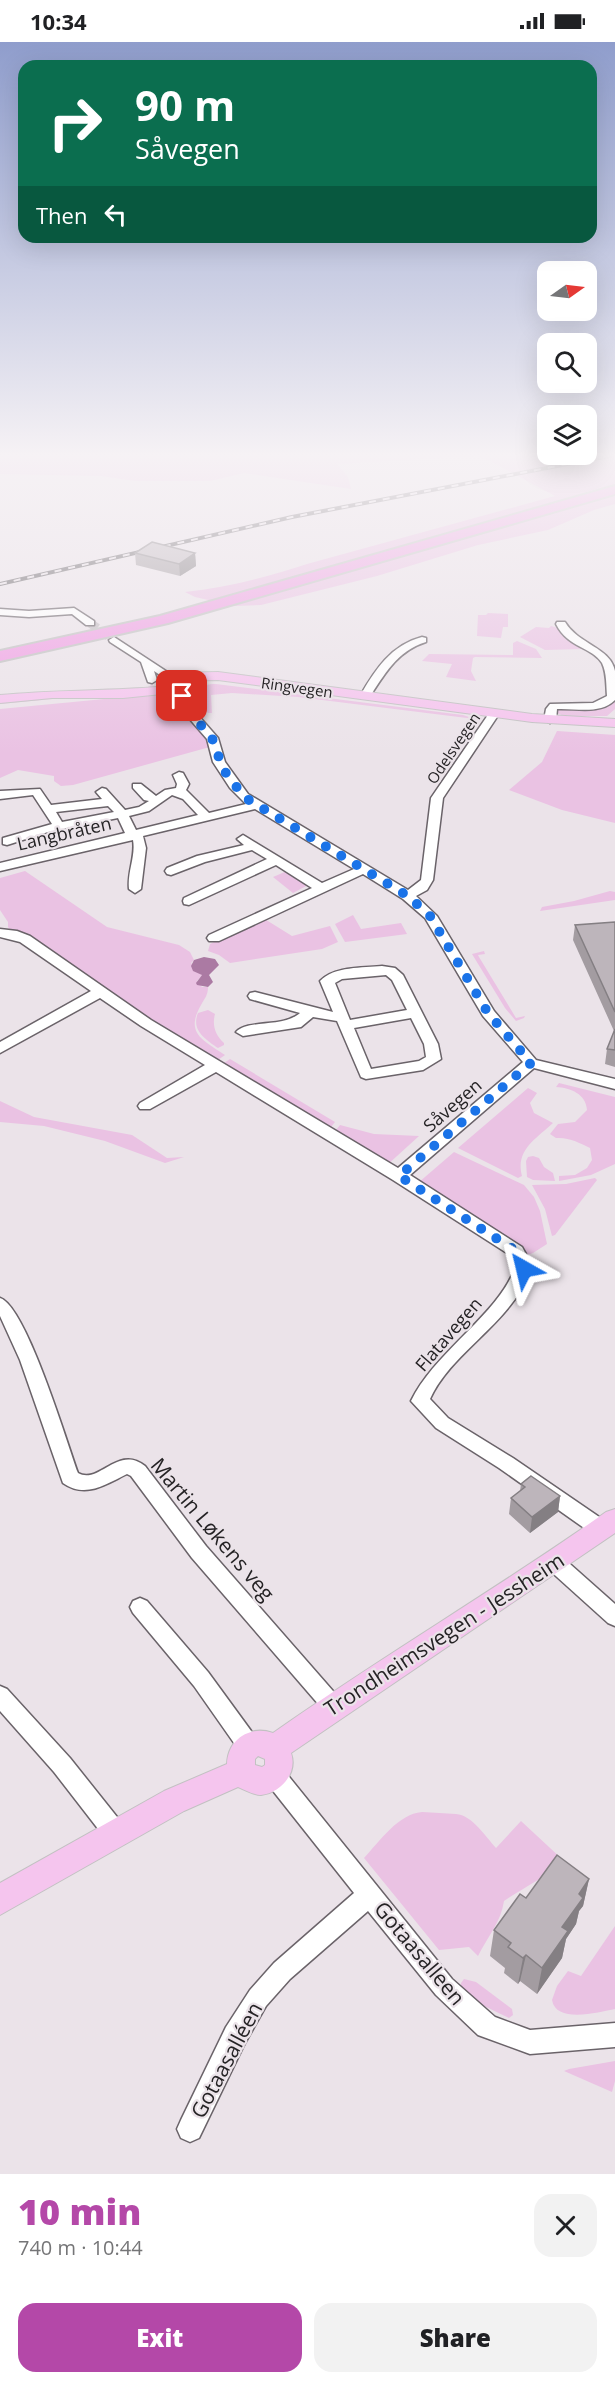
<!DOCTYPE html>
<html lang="en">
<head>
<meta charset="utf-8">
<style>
  body { margin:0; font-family:"Open Sans",sans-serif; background:#f2f2f2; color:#202124; height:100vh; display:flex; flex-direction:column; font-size:22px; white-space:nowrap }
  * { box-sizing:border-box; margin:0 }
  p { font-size:20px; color:#757577 }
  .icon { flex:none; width:33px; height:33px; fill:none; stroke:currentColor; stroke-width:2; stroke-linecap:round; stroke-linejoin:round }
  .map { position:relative; height:2132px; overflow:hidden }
  .sheet { display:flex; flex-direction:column; background:#fff; flex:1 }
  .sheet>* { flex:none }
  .top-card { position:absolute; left:18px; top:18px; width:579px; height:183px; border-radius:18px; box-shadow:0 6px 24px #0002; background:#0b6e4f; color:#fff; overflow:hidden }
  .needle { width:39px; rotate:76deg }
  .controls { position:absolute; left:537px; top:219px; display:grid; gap:12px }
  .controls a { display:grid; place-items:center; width:60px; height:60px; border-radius:12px; background:#fff; box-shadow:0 6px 24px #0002; font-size:30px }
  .pin { position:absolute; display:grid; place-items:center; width:51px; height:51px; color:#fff; margin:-26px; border-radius:12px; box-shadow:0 3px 9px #0006 }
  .me { position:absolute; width:66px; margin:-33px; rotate:323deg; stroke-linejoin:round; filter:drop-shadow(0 0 4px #0008) }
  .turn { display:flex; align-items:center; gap:21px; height:126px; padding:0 18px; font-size:27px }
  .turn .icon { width:78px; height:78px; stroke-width:2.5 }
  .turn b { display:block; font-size:42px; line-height:51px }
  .then { display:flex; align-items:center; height:57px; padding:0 18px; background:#0003; gap:12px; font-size:22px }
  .round { display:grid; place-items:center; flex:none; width:63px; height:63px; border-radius:18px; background:#f2f2f2 }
  .headline { display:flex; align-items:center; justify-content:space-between; height:102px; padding:0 18px }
  h1 { font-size:36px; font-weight:800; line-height:45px; color:#b448a8 }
  .button { display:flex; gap:12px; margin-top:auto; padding:12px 18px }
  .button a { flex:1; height:69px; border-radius:18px; background:#b448a8; color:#fff; font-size:24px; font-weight:800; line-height:69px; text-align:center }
  .button a+a { background:#f2f2f2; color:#202124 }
  .status { display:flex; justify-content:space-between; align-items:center; height:42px; padding:0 30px; background:#fff; direction:ltr }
  .status svg { height:16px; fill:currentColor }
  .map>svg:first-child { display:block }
  .green { fill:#eac2e3 }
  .water { fill:#ab7aa3 }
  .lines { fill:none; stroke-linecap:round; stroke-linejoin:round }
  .minor-tunnel { stroke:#c3bdc2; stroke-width:9; stroke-dasharray:9 4.5; stroke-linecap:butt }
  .minor-casing { stroke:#6a6369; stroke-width:3 }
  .major-casing { stroke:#c2c1c2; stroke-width:2 }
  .highway-casing { stroke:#c2c1c2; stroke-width:4 }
  .minor { fill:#fff; fill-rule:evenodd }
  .major { fill:#f5c5ee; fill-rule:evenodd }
  .highway { fill:#ef9fe3; fill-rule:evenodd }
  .rail-casing { stroke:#676367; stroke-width:4 }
  .rail { stroke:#ebe3e9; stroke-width:2; stroke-dasharray:7; stroke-linecap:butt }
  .wall { fill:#a39ca1 }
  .shaded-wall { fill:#847f83 }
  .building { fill:#bdb5bb; stroke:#847f83; stroke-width:1.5 }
  .route { stroke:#1a73e8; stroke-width:10; stroke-dasharray:0 18 }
  .labels { text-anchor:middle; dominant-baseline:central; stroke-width:4.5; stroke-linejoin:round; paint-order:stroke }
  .far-street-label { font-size:15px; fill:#252325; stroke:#ebe3e9 }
  .street-label { font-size:18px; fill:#252325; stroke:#ebe3e9 }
  .near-street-label { font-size:21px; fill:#252325; stroke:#ebe3e9 }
</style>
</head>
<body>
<div class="status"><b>10:34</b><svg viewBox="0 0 49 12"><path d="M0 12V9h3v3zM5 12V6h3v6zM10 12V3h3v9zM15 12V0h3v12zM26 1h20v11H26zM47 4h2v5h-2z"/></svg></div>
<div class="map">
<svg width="615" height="2132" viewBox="0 0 615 2132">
  <rect width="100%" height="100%" fill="#ebe3e9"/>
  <g class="green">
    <path d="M0 414H615V462L594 468 548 488 478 503 377 534 261 563 235 564 195 555 185 550C227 546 267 535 307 522L555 454 490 419 477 414 337 422 348 435 351 447 244 431 210 439H135L101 434 0 432Z"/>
    <polygon points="488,571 508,572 508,585 503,585 501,596 477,594 478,573 486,573"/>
    <polygon points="551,584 558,586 582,607 545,608 520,595 536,585 549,586"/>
    <polygon points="517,599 536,607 542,616 475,615 473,616 471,629 476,639 446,635 452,622 422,619 429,612 513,613 513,601"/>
    <path d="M216 642 463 673 475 677 298 655 232 651 211 653 212 671H208L193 654C196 644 206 642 216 642Z"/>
    <polygon points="152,643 180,666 179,667 217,703 73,743 61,744 54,739 54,734 18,728 0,736 0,667 125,655 52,657 0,662 0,660 136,651"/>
    <polygon points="615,658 615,667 607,674 564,674 555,670 558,666 602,666"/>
    <polygon points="557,689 615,693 615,781 562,768 509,748 542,720"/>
    <path d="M25 829 107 885 179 903 190 910 194 918 191 921 202 933 197 939 202 945H208C208 953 205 956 201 963 185 991 202 998 225 1013L215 1020 13 891 8 885V880L0 868V836Z"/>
    <polygon points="287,829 308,843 293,851 273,835"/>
    <polygon points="610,849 615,850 615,858 540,869 542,865 574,859"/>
    <polygon points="353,873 361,887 401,881 407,892 345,900 335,882"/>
    <polygon points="263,876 292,894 330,884 338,900 322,907 230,921 219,913 208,909 210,902"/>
    <polygon points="484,909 485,912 478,913 479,915 516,976 525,974 524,976 516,979 505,966 472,912"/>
    <path d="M208 968 215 972C212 983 215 993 224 1001V1003L218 1006C205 997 191 988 198 971Z"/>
    <polygon points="230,1017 335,1080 328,1089 221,1023"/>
    <path d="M559 1041 615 1055V1122L591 1133 559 1139V1134L575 1133 587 1126 592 1118 590 1106C580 1101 569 1095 556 1096L550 1092 558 1082 575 1080 587 1068C586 1052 571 1046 556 1045Z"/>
    <path d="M528 1046 537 1051 530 1061 534 1071 553 1081C536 1097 515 1108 522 1134L518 1136 458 1106Z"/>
    <polygon points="0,1059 34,1075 132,1093 167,1116 184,1115 165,1121 105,1099 44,1084 0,1080"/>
    <polygon points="340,1083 374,1092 419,1094 386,1124 333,1092"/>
    <polygon points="454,1110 524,1143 534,1155 540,1169 547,1202 533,1211 524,1214 418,1141"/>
    <polygon points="533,1114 539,1116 544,1125 553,1131 555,1139 533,1138 527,1135 526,1119 528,1115"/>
    <polygon points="595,1136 597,1138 555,1193 552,1194 545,1167 532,1143 566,1142"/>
    <path d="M422 1770C434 1771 445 1771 456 1772 472 1773 486 1795 496 1806L521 1779 563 1818C546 1836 524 1845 504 1859 501 1880 488 1894 478 1914L469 1905 439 1908 364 1816C380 1799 398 1772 422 1770Z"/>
    <path d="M615 1884V1967C599 1970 556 1982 552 1958L557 1944 568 1929 581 1934Z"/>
    <polygon points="464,1937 476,1940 512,1967 513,1973 509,1976 480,1962 461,1946 461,1941"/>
    <polygon points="615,2019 615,2039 612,2050 564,2029 569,2027"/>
  </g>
  <polygon class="water" points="204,915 215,917 219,923 209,933 213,940 208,945 197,943 196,941 202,933 193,929 191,924 194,918"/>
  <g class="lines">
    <polyline class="minor-tunnel" points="90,581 114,598"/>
    <defs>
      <g id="minor">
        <polygon points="74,566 94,579 94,583 86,583 72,572 29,575 0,573 0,567 29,569"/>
        <path d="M557 580H565C578 602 611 606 615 629 615 638 615 649 615 658 600 673 576 666 557 667L556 678 550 681 544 678 546 667 550 662 593 661 607 654C606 644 607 631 602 621 592 605 568 606 556 582Z"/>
        <polygon points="114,595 175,635 174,637 166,637 154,629 157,638 152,641 148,640 141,620 110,600 109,598"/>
        <path d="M422 595 426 596V600C397 609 384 633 369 656H361L360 654C375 628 391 603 422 595Z"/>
        <path d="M180 642 185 645 190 664 218 696 225 720 248 752 408 848 421 838 431 756 490 670 494 669 499 672 443 756 433 838 427 848 416 854 437 874 494 969 536 1018 615 1037V1047L534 1026 410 1133 522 1205 532 1223C516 1279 452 1308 430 1357L448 1376 513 1416 608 1481 611 1487 608 1493 601 1495 594 1493 499 1426 436 1386 411 1359C435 1309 501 1271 516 1223L510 1213 393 1138 216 1030 150 1067H140L138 1064 140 1061 205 1023 141 984 100 956 0 1011V1000L91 949 20 900 0 895V887L17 889 30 894 151 978 398 1126 523 1020 483 974 425 876 403 857 363 832 219 899H209L207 896 209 893 312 846 276 823 189 863 184 862 183 859 184 856 267 817 252 808 205 820 171 833 167 832 165 829 167 826 197 814 244 803 237 797 243 793 322 841 354 827 255 767 143 794 146 806 141 847 135 851 129 847C127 830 136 814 133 798L0 829V821L125 791 118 776 48 790 7 803 3 802V796L52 782 33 753 0 757V749L40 747 51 763 102 757 96 750 102 746 106 747 125 768 139 765 149 759 144 758 133 746V742H141L156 754 165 748 176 746 177 742 173 733 179 730 183 731 189 742 186 748 209 771 246 762 230 746 213 720 207 697 181 667 155 649 160 646 177 655 175 645ZM172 753 183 757 198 773 136 788 129 774 149 769ZM108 764 114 770 62 780 56 770Z"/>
        <path d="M382 924 395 926 403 933 438 1002 441 1017 423 1028 366 1037 361 1035 337 979 313 975 301 985 243 994 236 990C248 977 283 986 300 971L250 957 248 954 250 951 255 950 333 970 320 939C334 924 363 926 382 924ZM386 933 392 938 407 968 350 978 335 941 342 937ZM411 976 424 1002 426 1015 419 1019 371 1027 354 986Z"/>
        <path d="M0 1256C26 1264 67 1401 78 1431 99 1443 118 1402 145 1424L206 1504 340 1657 344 1664 340 1671 333 1674 326 1671 192 1516 131 1434 127 1432C106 1442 86 1457 63 1441L20 1318 0 1274Z"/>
        <polygon points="554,1512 561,1514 615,1562 615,1584 608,1581 547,1526 544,1520 547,1514"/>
        <polygon points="140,1556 147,1559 208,1630 257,1697 260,1704 257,1711 249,1714 241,1711 194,1644 133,1571 130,1565 133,1559"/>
        <polygon points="0,1644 7,1647 70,1716 125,1785 128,1793 125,1801 117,1804 109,1801 54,1730 0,1669"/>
        <polygon points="274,1723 282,1726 452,1937 495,1975 530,1988 615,1981 615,2005 530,2012 478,1993 436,1953 368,1869 290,1937 266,1964 244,2003 199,2096 190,2100 181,2096 177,2087 181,2078 226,1985 250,1948 274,1921 354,1851 266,1740 263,1733 266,1726"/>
      </g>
      <g id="major">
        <polygon points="218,630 532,672 615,677 615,685 532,680 218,638 173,639 166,635 173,631"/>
        <path d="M157 645 164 649 162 652 123 656H52L0 661V653C52 648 105 649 157 645Z"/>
        <path d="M615 1467V1491L291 1711C298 1731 281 1751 261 1753 254 1753 245 1748 238 1745L184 1769 0 1873V1841L164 1749 227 1722C228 1697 250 1683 273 1691 382 1614 497 1547 606 1470ZM258 1714 265 1717V1723L262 1725 255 1723V1717Z"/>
      </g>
      <polygon id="highway" points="615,444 615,452 168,581 0,619 0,609 160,574"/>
    </defs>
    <use href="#minor" class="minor-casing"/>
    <use href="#major" class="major-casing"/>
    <use href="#highway" class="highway-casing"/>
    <use href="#minor" class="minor"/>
    <use href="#major" class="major"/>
    <use href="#highway" class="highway"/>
    <defs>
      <polyline id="rail" points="0,542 292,475 609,414"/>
    </defs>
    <use href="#rail" class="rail-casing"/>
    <use href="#rail" class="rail"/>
  </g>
  <g class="wall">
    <polygon points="135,511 195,511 196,524 180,534 136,523"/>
    <polygon points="615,880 615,1025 605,1022 607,1007 614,989 573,898 575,883"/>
    <polygon points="521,1442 560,1454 558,1470 530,1491 509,1472 511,1456 520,1449"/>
    <polygon points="589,1837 583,1864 579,1869 576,1882 566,1897 562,1916 537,1952 520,1939 518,1942 504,1931 505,1926 490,1914 494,1888 526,1856"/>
  </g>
  <g class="shaded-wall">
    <polygon points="195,511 196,524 180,534 179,522"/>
    <polygon points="560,1454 558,1470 530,1491 532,1475"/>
    <polygon points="589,1837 583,1864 579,1869 576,1882 566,1897 562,1916 537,1952 542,1926 579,1852"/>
    <polygon points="526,1913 520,1939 518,1942 523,1916"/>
  </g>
  <g class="building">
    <polygon points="152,500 195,511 179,522 135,511"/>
    <polygon points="615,880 615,970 575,883"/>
    <polygon points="615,987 615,1008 607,1007"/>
    <polygon points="531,1434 560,1454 532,1475 511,1456 525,1445 521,1442"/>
    <polygon points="557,1813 589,1837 579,1852 583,1856 562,1885 568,1889 542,1926 526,1913 523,1916 508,1905 511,1901 494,1888 520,1852 526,1856"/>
  </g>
  <linearGradient id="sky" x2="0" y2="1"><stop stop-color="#8f9dcc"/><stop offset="0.58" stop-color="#f6f2f5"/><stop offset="1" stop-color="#f6f2f5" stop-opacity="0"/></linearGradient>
  <rect width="615" height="712" fill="url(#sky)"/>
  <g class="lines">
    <polyline class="route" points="182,654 185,665 212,696 223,727 244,755 408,854 430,874 488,971 531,1021 399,1134 516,1209 523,1217 524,1227"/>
  </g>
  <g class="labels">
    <g class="far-street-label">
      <text transform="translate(297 645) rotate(8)">Ringvegen</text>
      <text transform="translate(453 706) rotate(-56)">Odelsvegen</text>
    </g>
    <g class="street-label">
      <text transform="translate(64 791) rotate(-13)">Langbråten</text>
      <text transform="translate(452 1063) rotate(-41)">Såvegen</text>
      <text transform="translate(448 1292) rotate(-49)">Flatavegen</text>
    </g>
    <g class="near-street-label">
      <text transform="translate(213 1487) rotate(50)">Martin Løkens veg</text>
      <text transform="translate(444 1592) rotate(-33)">Trondheimsvegen - Jessheim</text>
      <text transform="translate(420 1911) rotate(50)">Gotaasalleen</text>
      <text transform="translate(226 2018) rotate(-62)">Gotaasalléen</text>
    </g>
  </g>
</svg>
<div class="controls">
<a><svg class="needle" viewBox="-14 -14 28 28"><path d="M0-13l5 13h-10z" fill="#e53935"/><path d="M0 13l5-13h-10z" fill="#757577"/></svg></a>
<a><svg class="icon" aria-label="search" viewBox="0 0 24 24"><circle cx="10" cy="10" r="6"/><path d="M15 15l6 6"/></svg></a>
<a><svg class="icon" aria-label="layers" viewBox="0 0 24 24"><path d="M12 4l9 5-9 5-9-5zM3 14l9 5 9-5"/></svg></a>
</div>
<div class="pin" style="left:182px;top:654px;background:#d93025"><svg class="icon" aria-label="arrive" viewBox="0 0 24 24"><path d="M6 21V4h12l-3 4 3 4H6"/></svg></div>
<svg class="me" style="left:524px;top:1227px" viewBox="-20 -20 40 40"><path d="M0-17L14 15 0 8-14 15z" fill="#1a73e8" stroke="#fff" stroke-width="4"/></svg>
<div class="top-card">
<div class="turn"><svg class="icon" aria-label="right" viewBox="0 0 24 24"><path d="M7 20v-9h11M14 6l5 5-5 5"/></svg><div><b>90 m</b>Såvegen</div></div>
<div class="then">Then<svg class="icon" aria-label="left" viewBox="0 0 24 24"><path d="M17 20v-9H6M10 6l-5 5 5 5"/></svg></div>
</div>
</div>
<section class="sheet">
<div class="headline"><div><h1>10 min</h1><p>740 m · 10:44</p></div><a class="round"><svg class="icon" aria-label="close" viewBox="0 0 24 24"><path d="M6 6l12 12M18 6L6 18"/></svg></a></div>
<div class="button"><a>Exit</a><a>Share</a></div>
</section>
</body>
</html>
